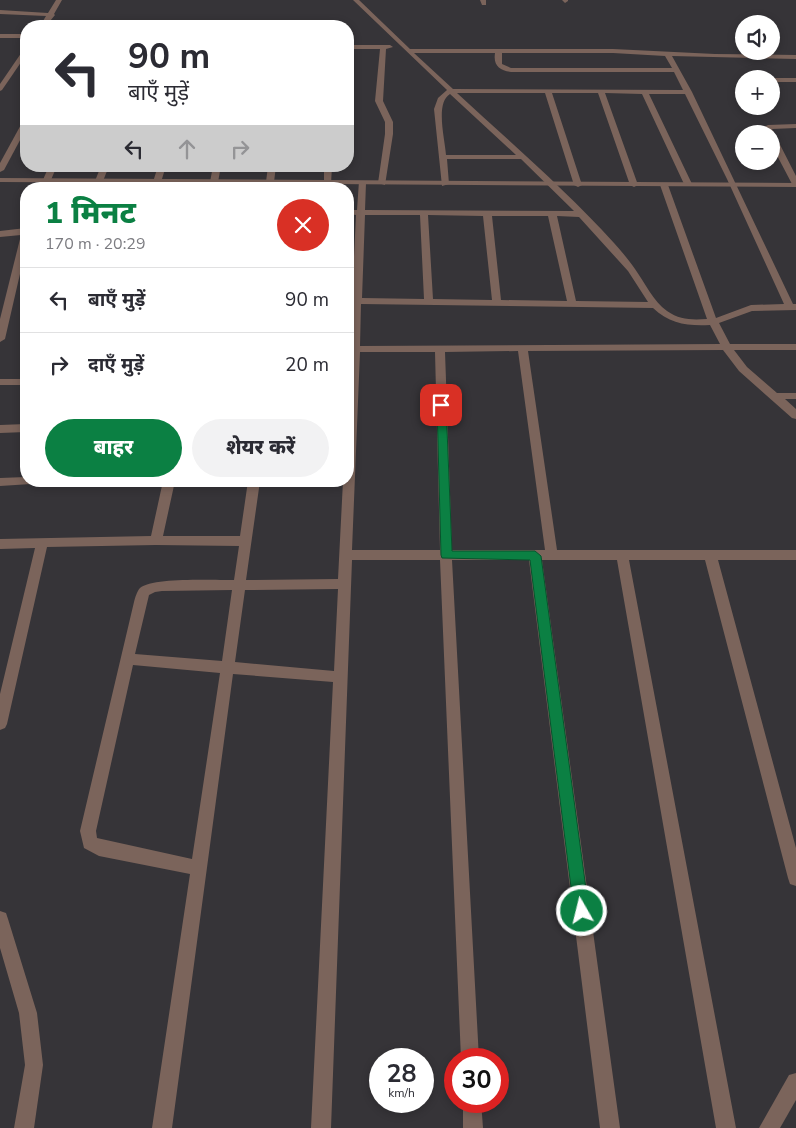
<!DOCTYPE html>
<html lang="hi">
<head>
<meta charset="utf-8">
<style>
  body { margin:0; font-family:"Nunito Sans","Noto Sans Devanagari",sans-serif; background:#f2f2f3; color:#2b2b33; height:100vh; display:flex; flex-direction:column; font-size:19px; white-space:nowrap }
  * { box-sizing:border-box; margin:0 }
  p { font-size:16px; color:#7c7c81 }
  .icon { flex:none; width:28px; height:28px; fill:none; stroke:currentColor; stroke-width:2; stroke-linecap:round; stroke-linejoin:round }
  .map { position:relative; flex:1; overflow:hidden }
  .drawer { position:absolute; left:20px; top:182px; width:334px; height:305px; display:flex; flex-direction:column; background:#fff; border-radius:20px; box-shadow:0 2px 8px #0003 }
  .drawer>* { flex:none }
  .banner { position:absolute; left:20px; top:20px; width:334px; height:152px; border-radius:20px; box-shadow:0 2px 8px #0003; background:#fff; color:#2b2b33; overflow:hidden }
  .controls { position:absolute; left:735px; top:15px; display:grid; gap:10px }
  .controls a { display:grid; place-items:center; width:45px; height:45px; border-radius:50%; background:#fff; box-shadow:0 2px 8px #0003; font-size:25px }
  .speed { position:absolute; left:369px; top:1048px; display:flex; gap:10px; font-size:25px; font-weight:700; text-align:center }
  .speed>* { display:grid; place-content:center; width:65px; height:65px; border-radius:50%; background:#fff; box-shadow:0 2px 8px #0003; line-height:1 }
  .speed small { font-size:12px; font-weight:400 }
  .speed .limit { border:8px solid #d22; background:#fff; color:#111 }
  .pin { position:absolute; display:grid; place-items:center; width:42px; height:42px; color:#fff; margin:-21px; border-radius:10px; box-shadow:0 2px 8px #0006 }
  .me { position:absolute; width:55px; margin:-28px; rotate:352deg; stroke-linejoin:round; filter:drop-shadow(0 0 4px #0008) }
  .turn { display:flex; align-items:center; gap:18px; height:105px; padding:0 25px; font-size:22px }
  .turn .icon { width:65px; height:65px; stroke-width:2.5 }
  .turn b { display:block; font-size:35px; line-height:42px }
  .lanes { display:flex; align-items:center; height:48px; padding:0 25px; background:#0003; justify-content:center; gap:25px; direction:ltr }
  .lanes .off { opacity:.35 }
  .round { display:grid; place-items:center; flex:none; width:52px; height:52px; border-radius:26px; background:#f2f2f3 }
  .overview { display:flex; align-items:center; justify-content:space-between; height:85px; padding:0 25px }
  h1 { font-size:30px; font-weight:800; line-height:38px; color:#0b8043 }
  .cta { display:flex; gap:10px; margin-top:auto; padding:10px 25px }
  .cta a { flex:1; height:58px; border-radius:30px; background:#0b8043; color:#fff; font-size:20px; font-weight:800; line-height:58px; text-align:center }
  .cta a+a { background:#f2f2f3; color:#2b2b33 }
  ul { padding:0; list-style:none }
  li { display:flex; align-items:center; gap:15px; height:65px; padding:0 25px; border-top:1px solid #e1e1e2 }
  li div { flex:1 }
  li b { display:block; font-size:19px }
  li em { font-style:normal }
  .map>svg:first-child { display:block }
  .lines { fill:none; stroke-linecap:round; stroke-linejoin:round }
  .minor { fill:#7b645b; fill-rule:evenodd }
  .tertiary { fill:#7b645b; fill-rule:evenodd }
  .route { fill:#0b8043; stroke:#07532c }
</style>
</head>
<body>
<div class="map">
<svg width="796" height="1128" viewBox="0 0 796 1128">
  <rect width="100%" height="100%" fill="#363438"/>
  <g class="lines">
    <g class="minor">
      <polygon points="56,0 62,0 54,14 55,15 46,26 40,26 46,16 0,14 0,10 48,13"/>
      <path d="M353 0H359L410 49H613L715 54 796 55V59L672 56 692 92 793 304H796V310L752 311 719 323 730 344H796V350H734L747 367 777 393H796V399H785L796 409V419L792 418 739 371 723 350 528 351 557 550H796V560H718L796 848V886L790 884 788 878 705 560H629L736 1128H716L617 560H542L620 1128H600L529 560H452L479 1059H461L440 560H352L331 1128H311L333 682 233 674 172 1128H152L190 874 99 856 84 848 80 831 134 602C135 598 137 591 140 588 152 577 215 580 234 580L239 546 156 545 47 547 7 724 5 728 0 730V694L35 548 0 549V539L151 536 163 481H175L163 536H240L248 481H260L246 580 338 579 343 481H348L350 352H348V346H350L352 304H348V298H352L356 215 348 214V210H357L359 181 366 183 365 210 574 211 521 159H447L449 184 442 186 434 109 438 98 447 90ZM414 53H495C493 66 500 70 511 72H674L683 90 453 89ZM502 53H613L665 56 672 68H511L502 64ZM457 93H545L574 185 578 187 582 185 552 93H598L630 185 634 187 638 185 605 93 642 94 684 184 688 186 692 184 649 94H685L727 179 784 304 751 305 716 318 668 185 664 183 660 185 707 319C692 320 680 320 667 311 653 301 645 283 635 269 629 260 621 251 614 243 565 189 510 142 457 93ZM450 94 516 155H446C445 139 435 103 450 94ZM365 215H420L424 299 362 298ZM428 215 483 216 492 300 433 299ZM492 216H548L567 301 501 300ZM557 216 579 217 628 271 648 302 576 301ZM361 304 653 308C670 324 687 326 710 325L720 344 360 346ZM518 351 545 550H452L445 352ZM360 352H435L440 550H352ZM338 589 334 671 235 662 245 590ZM232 590 222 661 135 654 149 595 155 592 162 591ZM133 665 220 673 192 859 97 838 96 831Z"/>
      <polygon points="480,0 486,0 486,5 482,5"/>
      <polygon points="562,0 568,0 568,1 565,3"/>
      <rect x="0" y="34" width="26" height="4"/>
      <polygon points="348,45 390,45 393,47 386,49 383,101 393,122 393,134 385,185 378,183 385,134 385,122 375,101 380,49 348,49"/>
      <polygon points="26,48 26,55 2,90 0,91 0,84 24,49"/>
      <polygon points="771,78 796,78 796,82 771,82 771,79 768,79"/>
      <polygon points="23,121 26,121 26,129 4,170 0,172 0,163"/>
      <polygon points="796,124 796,128 772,129 796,176 796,186 792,184 771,144 771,134 766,134 764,127 768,125"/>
      <polygon points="49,166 57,166 47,189 39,189"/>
      <polygon points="101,166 109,166 103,181 99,183 95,181"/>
      <polygon points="158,166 166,166 161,182 157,184 153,182"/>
      <polygon points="213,166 221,166 218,182 214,184 210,182"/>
      <polygon points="268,166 276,166 274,182 270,184 266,182"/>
      <polygon points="324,166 332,166 331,184 324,182"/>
      <polygon points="26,228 26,248 5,339 0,342 0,319 21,235 0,237 0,231"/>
      <rect x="0" y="379" width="26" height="6"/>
      <polygon points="26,424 26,432 0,433 0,425"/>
      <polygon points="26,477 26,481 33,481 31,484 0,486 0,478"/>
      <polygon points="0,911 6,913 8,919 37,1013 43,1065 34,1128 14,1128 25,1065 19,1013 0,948"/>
      <polygon points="796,1073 796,1100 780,1128 759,1128 789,1075"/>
      <polygon points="463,1101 481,1101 483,1128 463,1128"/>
    </g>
    <polygon class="tertiary" points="0,178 796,183 796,187 0,182"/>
  </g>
  <polygon class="route" points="441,402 446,405 452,551 535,551 541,556 589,911 587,916 582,918 576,916 574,911 530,560 442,558 441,555 437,405"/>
</svg>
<div class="controls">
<a><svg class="icon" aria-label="sound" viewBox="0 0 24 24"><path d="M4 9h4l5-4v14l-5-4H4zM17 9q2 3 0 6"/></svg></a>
<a>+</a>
<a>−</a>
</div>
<div class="speed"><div>28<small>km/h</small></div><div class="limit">30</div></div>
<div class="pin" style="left:441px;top:405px;background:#d93025"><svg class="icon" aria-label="arrive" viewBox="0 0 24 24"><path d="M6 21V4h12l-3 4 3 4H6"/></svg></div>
<svg class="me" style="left:582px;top:911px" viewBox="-20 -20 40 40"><circle r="17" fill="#0b8043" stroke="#fff" stroke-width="3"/><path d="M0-11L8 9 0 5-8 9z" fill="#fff"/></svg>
<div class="banner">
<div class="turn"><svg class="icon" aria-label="left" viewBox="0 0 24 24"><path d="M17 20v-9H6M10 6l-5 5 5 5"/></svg><div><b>90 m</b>बाएँ मुड़ें</div></div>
<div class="lanes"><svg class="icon" aria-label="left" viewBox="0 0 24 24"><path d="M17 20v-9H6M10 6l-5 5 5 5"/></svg><svg class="icon off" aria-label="ahead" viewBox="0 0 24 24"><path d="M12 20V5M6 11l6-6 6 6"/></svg><svg class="icon off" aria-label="right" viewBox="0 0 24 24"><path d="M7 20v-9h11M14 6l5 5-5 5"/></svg></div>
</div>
<section class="drawer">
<div class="overview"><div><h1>1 मिनट</h1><p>170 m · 20:29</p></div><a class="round" style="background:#d93025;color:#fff"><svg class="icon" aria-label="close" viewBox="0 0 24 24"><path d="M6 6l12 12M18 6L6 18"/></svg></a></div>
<ul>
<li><svg class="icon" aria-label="left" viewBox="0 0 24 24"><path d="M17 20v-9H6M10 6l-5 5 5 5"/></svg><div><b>बाएँ मुड़ें</b></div><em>90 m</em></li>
<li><svg class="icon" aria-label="right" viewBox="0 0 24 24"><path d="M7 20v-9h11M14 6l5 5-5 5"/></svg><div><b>दाएँ मुड़ें</b></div><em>20 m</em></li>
</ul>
<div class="cta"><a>बाहर</a><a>शेयर करें</a></div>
</section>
</div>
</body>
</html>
